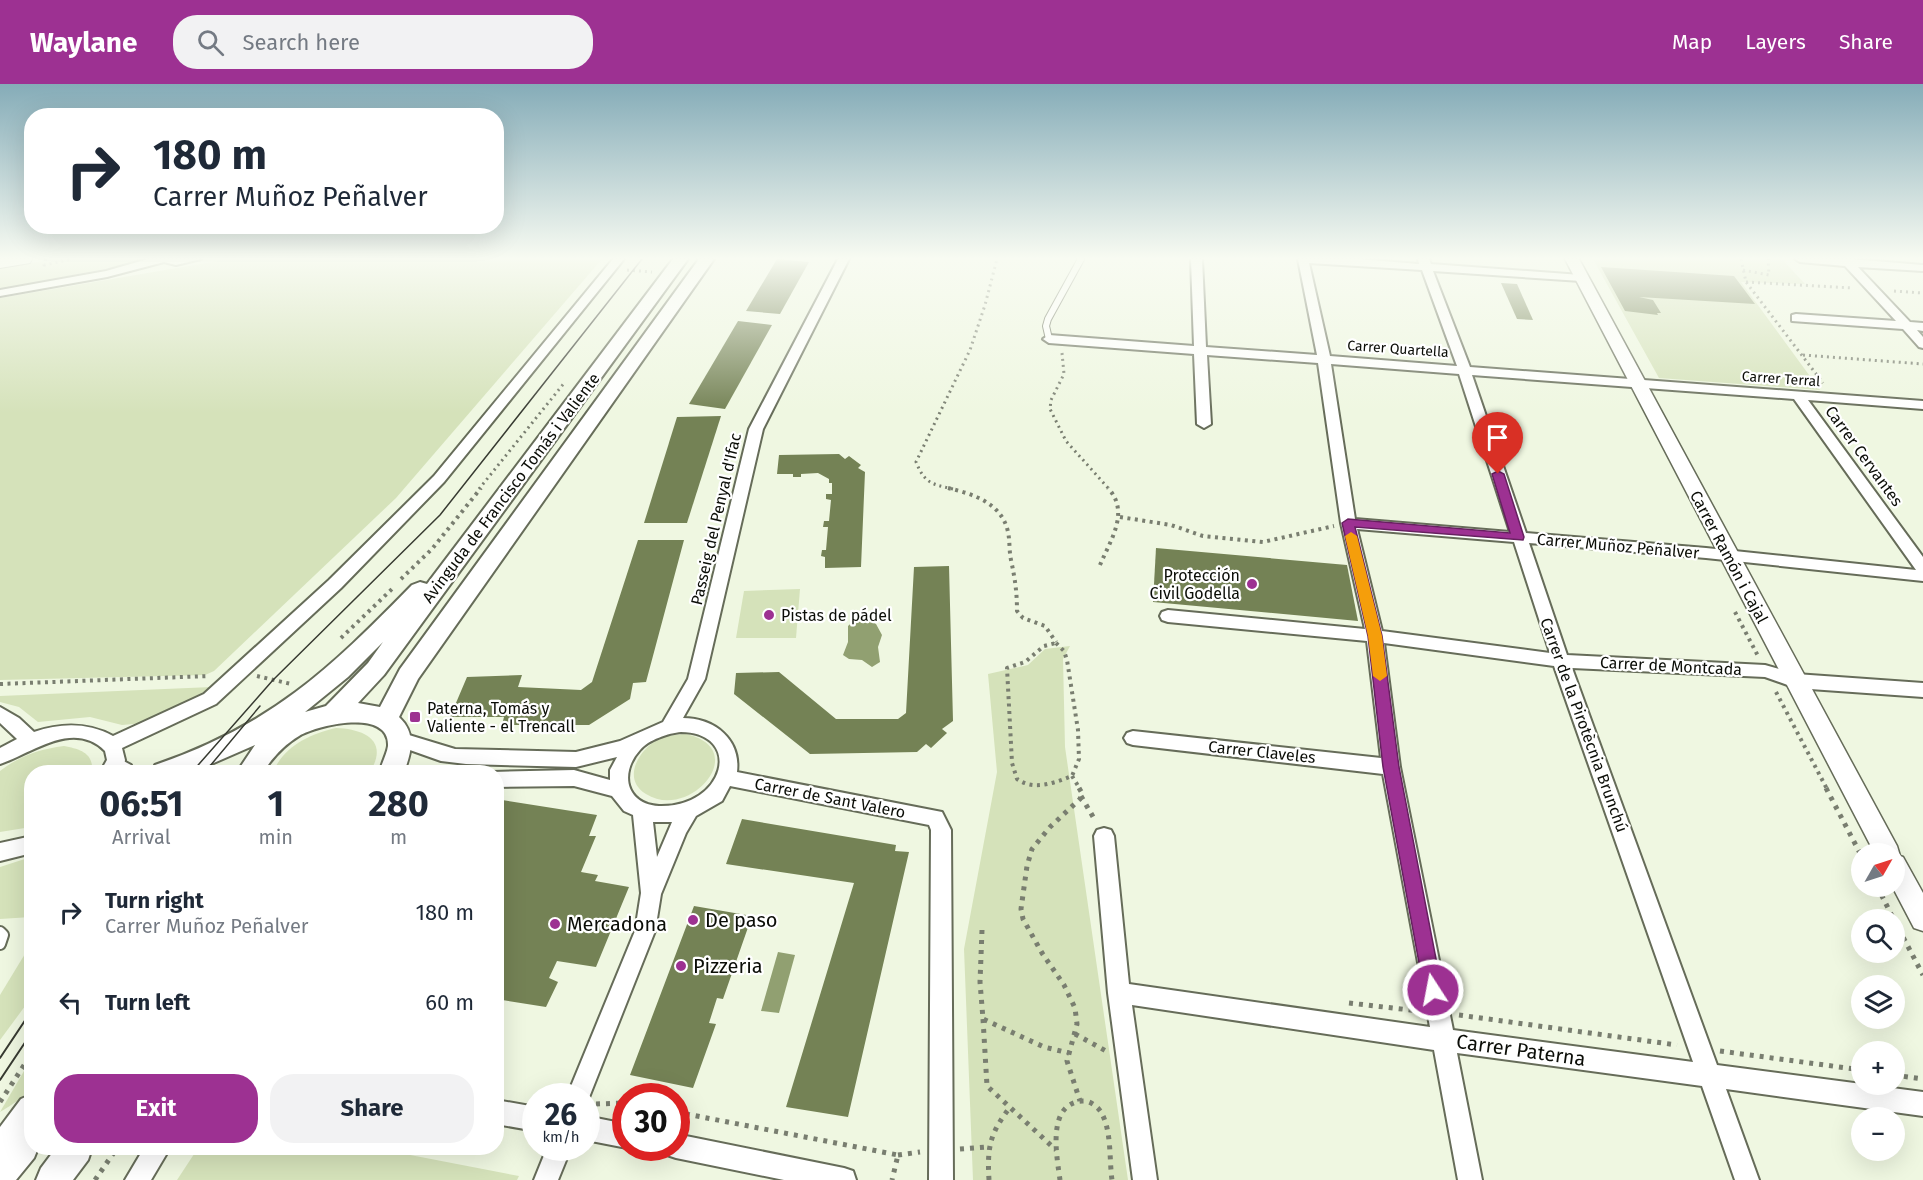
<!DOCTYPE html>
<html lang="en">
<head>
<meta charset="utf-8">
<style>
  body { margin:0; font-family:"Fira Sans",sans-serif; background:#f2f2f3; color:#1f2937; height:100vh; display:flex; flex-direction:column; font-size:22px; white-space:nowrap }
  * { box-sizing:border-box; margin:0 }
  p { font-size:20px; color:#747a83 }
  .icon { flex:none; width:33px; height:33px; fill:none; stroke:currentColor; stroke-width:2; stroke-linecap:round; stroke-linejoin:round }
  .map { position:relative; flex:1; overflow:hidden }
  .side { position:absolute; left:24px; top:681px; width:480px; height:390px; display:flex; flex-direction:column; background:#fff; border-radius:24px; box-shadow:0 6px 24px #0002 }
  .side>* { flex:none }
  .top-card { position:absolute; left:24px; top:24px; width:480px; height:126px; border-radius:24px; box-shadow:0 6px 24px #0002; background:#fff; color:#1f2937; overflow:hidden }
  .needle { width:39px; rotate:51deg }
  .buttons { position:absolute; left:1851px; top:759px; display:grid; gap:12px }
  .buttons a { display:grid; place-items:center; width:54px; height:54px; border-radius:50%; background:#fff; box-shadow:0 6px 24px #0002; font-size:30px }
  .speed { position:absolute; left:522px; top:999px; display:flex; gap:12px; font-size:30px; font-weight:700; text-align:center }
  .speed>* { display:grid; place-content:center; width:78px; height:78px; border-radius:50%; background:#fff; box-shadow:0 6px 24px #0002; line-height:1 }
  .speed small { font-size:15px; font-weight:400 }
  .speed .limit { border:9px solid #d22; background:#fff; color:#111 }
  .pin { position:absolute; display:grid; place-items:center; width:51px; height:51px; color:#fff; margin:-62px -26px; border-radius:50% 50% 50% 0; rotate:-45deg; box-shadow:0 0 6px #0007 }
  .pin .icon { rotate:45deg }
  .me { position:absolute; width:66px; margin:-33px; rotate:349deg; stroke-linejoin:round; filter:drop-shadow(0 0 4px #0008) }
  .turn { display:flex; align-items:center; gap:21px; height:126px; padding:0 30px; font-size:27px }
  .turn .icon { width:78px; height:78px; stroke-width:2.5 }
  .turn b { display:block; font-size:42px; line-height:51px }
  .eta { display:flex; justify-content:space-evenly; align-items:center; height:102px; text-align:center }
  .eta b { font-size:36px; font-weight:700; line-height:42px }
  .primary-button { display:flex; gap:12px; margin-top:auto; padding:12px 30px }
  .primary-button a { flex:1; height:69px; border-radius:24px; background:#9d3192; color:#fff; font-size:24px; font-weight:700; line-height:69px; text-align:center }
  .primary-button a+a { background:#f2f2f3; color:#1f2937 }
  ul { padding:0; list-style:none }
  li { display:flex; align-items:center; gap:18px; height:90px; padding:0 30px }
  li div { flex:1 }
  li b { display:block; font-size:22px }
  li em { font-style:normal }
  header { display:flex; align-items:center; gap:36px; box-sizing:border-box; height:84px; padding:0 30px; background:#9d3192; color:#fff }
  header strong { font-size:28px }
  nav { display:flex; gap:33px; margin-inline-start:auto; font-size:21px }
  .search { width:420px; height:54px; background:#f2f2f3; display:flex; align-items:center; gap:15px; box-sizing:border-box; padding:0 21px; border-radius:24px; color:#747a83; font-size:22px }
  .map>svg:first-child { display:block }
  .green { fill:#d5e2ba }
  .water { fill:#91a071 }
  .building { fill:#748255 }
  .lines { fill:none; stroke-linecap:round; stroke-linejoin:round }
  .service-far1-casing { stroke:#666c59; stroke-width:8 }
  .service-casing { stroke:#666c59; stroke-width:14 }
  .minor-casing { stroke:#666c59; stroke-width:4 }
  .tertiary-casing { stroke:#666c59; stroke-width:3 }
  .secondary-casing { stroke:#666c59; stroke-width:4 }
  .primary-casing { stroke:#666c59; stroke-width:2 }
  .path-far2 { stroke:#797e70; stroke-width:3; stroke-dasharray:2 4; stroke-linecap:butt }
  .path-far1 { stroke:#797e70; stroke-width:4; stroke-dasharray:3 4.5; stroke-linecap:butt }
  .path { stroke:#797e70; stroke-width:5; stroke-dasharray:4 6; stroke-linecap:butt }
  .service-far1 { stroke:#fff; stroke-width:6 }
  .service { stroke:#fff; stroke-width:10 }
  .minor { fill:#fff; fill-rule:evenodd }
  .tertiary { fill:#fff; fill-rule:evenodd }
  .secondary { fill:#fff; fill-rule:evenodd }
  .primary { fill:#fff; fill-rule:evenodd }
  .tram-far1 { stroke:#373a31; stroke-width:1.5 }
  .tram { stroke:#373a31; stroke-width:2 }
  .route { fill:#9d3192; stroke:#66205f; stroke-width:1.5 }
  .slow { fill:#f59e0b }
  .poi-dot { fill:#9d3192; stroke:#fff; stroke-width:2 }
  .labels { text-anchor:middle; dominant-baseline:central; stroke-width:4.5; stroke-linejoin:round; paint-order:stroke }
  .far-street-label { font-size:14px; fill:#0b0d07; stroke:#fff }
  .street-label { font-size:16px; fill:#0b0d07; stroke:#fff }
  .poi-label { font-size:16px; fill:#0b0d07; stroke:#fff; text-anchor:start }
  .near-poi-label { font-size:20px; fill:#0b0d07; stroke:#fff; text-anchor:start }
  .near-street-label { font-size:20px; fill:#0b0d07; stroke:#fff }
</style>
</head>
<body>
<header>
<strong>Waylane</strong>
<div class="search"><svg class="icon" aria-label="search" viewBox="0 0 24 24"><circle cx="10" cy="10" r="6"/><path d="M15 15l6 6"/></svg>Search here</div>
<nav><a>Map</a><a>Layers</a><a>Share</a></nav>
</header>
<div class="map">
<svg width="1923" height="1096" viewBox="0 0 1923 1096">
  <rect width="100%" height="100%" fill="#eff7e1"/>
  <g class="green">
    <polygon points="54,175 143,175 115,183 0,205 0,185"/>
    <polygon points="230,175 602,175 396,414 214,587 205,591 0,596 0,214"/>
    <polygon points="1593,175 1782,175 1805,200 1741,198 1820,306 1659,294"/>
    <polygon points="800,505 796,554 736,554 744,507"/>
    <polygon points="1070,562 1063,575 1065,663 1128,1096 973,1096 964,865 997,688 988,590 1028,581 1045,565"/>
    <polygon points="212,603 182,621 144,639 122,641 90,633 38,638 19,623 0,618 0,612"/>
    <path d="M336 644C365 645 389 657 370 688H273C284 662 310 650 336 644Z"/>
    <path d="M686 650C753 665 689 738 646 710 621 695 639 665 659 655 667 651 676 651 686 650Z"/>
    <path d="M64 662C80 665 94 669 92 688H32L31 743 0 748V687C19 672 40 665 64 662Z"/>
    <polygon points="31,773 31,833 0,835 0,783"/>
    <polygon points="31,860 31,914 0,956 0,911"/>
    <path d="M31 975C32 1008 28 1011 0 1028Z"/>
    <polygon points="198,1064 374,1064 519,1092 517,1096 177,1096"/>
  </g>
  <g class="water">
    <polygon points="867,533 876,540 882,551 878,563 880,578 872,583 862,576 849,575 843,571 848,558 848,542 857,534"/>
    <polygon points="778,868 795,871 779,929 761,927"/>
  </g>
  <g class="building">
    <polygon points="777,175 809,178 780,230 746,227"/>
    <polygon points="1601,183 1734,192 1755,220 1639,213 1653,216 1661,229 1657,229 1658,231 1625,227"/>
    <polygon points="1501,199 1517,200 1533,236 1517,235"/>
    <polygon points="738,237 772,241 725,325 689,320"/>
    <polygon points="721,332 687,439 644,439 677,333"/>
    <polygon points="839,370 845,375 849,372 861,381 858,384 865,388 861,483 825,484 825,473 821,472 822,466 826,466 828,443 823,443 824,437 829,437 831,416 826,415 826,410 832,410 832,399 829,399 829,395 818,389 801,390 801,393 793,393 793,390 777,390 779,371"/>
    <polygon points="638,456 684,456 646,598 633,599 630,615 589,641 502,641 504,633 450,633 467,593 522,591 518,603 581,606 592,598"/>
    <polygon points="1156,464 1347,481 1358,537 1153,518"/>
    <polygon points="949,482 953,637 942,645 947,649 931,664 926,660 917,668 810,670 734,610 736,589 779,588 836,635 898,635 906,629 914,483"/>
    <polygon points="496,715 597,731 589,752 596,752 581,788 598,791 595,797 629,803 596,883 557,877 549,894 558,898 546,923 496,915"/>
    <polygon points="742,735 896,761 895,767 909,768 848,1033 786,1023 854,799 726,780"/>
    <polygon points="694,822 752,832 723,915 717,914 709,939 716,940 693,1004 630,991"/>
  </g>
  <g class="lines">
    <defs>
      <polyline id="service-far1" points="1049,255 1046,242 1048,235 1081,175"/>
      <polyline id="service" points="0,848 3,851 0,860"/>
      <g id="minor">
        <polygon points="148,175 201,175 176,181 164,178 107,193 0,212 0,206 106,187"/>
        <path d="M613 175H624L444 398 341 504 216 620 122 664 125 676 123 688H105L107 676 105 667C73 635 31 670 0 680V664L17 655 0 639V623L19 634 34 648C61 639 87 638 113 652L204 610 329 496 434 392Z"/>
        <path d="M838 175H849L763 345 705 595 683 634C714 634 741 655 737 688L942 728 951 746 953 1096H929L931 746 929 741 730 702 722 717 696 732 686 749 661 810 655 847 586 1021V1012H567L635 847 641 809 633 731 624 727 612 712 574 702 496 703V688H492L574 686 610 696V686L617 673 576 683 466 680 441 677 393 660 390 655 393 650 399 648 455 665 576 668 620 657 663 638 688 595 749 345ZM681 648C744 649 725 724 659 722 626 720 619 689 640 666 648 656 669 649 681 648ZM653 738H672L657 773Z"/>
        <path d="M1191 175H1202L1206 263 1317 271 1298 175H1358L1419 180 1418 175H1429L1431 180 1581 191 1587 194 1581 197 1433 187 1470 283 1923 317V325L1808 316 1923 473V497L1706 474 1529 459 1567 571 1765 581 1796 590 1923 599V613L1796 604 1765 593 1572 584 1717 981 1923 1008V1032L1726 1005 1759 1096H1735L1702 1002 1457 969 1482 1096H1458L1434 966 1132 921 1157 1096H1133L1108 909 1094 752 1097 746 1104 744 1111 746 1114 752 1129 900 1430 943 1383 690 1133 661 1127 659 1124 654 1127 649 1133 647 1381 674 1367 557 1168 538 1162 536 1160 532 1162 528 1168 526 1365 545 1341 439 1318 279 1207 271 1211 340 1204 344 1197 340 1194 270 1049 259 1043 255 1049 251 1194 262ZM1309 179 1422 186 1457 282 1330 272ZM1331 280 1459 290 1510 448 1355 435ZM1472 291 1794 315 1916 486 1706 464 1526 449ZM1357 445 1514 458 1550 569 1382 547ZM1384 559 1554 582 1693 978 1453 946 1400 683Z"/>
        <polygon points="1795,175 1851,175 1923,181 1923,187 1858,183 1910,238 1923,239 1923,247 1917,246 1923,253 1923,264 1919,263 1903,245 1792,237 1792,231 1796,230 1896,237 1845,182 1800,178"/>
        <polygon points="32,752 32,769 0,777 0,759"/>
        <polygon points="496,1016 536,1023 536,1047 496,1040"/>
        <polygon points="586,1032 626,1040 627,1064 586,1056"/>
        <polygon points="676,1050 844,1084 853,1087 856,1096 784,1096 676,1074 667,1071 665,1064 676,1064"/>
        <polygon points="144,1064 170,1064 151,1096 125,1096"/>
        <polygon points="547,1064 571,1064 558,1096 534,1096"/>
      </g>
      <polygon id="tertiary" points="1565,175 1579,175 1897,762 1900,772 1903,773 1923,809 1923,847 1914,844 1892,802 1894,802 1894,770 1875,770"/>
      <g id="secondary">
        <path d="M673 175H688L384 591 358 619 380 623 400 585 699 175H714L418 595 399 633C417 650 411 669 404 688H380C381 680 387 670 388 662 390 624 317 641 299 652 284 661 273 673 263 688H237L255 661 193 688H152L155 681C271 641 329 586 412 501L420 498 427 500ZM383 558 368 579 326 622 305 628 348 593Z"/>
        <polygon points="116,673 131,681 134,688 106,688 103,683 107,676"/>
        <polygon points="32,1010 32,1064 38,1064 34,1074 16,1096 0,1096 0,1043 21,1015"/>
        <polygon points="56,1064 92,1064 88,1076 73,1096 36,1096 41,1084"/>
      </g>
      <polygon id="primary" points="0,175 32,175 30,179 0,184"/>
    </defs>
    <use href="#service-far1" class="service-far1-casing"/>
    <use href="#service" class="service-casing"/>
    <use href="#minor" class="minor-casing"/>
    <use href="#tertiary" class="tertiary-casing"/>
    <use href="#secondary" class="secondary-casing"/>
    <use href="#primary" class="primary-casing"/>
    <g class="path-far2">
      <polyline points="46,175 44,181 73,175"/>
      <polyline points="1741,175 1746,198 1823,299"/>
      <polyline points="627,186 652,188"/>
      <polyline points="1743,186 1769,191 1768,175"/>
      <polyline points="1746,198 1853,204"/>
      <polyline points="1894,207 1923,209"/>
      <polyline points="1062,269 1064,290 1051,316 1050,325 1066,357 1109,405"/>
      <polyline points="1803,271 1923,280"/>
      <polyline points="479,405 565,298"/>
      <path d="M953 405C932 400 925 400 916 378L970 266 985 221 997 175"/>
    </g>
    <g class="path-far1">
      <path d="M948 404C973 410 1002 419 1008 448 1010 457 1009 467 1011 476 1015 495 1017 508 1017 527L1023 534 1045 542 1056 558"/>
      <polyline points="1120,433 1171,441 1203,452 1263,458 1334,442"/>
      <path d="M1100 481C1111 455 1130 428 1108 404"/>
      <polyline points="401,495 432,465 481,404"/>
      <polyline points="1735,528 1758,572"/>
      <polyline points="341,554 392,505"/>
      <path d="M1056 559 1064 567 1067 576 1078 646 1079 675 1072 692C1054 699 1034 707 1017 695L1012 679 1007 584 1025 578 1044 562Z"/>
      <polyline points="257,592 291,600"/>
      <polyline points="0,600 209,592"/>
      <polyline points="1776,608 1827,705"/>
      <polyline points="1072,692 1080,705"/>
    </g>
    <g class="path">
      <polyline points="1079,704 1082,709 1080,715 1050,743 1032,765 1027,782 1021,825 1023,835 1042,869 1064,901 1075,924 1077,940 1067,977 1080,1017"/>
      <polyline points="1826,704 1862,773"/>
      <polyline points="1081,712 1096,738"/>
      <polyline points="1877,802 1894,836"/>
      <polyline points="1894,836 1923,891"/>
      <polyline points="982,846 980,898 983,935 1044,963 1069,969"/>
      <polyline points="1349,919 1419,927"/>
      <polyline points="1459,931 1677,961"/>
      <polyline points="983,935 987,1002 1056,1066"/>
      <polyline points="1075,950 1106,967"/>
      <polyline points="1720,967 1862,986"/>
      <polyline points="1894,991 1923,995"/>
      <polyline points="0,1018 32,969"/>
      <polyline points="596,1020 626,1019"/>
      <polyline points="676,1028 898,1071 892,1096"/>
      <polyline points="960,1065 987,1063"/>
      <polyline points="898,1071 920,1068"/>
      <polyline points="95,1096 117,1064"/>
      <path d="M989 1096C987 1062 990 1049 1011 1022"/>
      <path d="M1060 1096C1057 1073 1046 1020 1082 1017 1089 1016 1097 1022 1101 1028 1112 1047 1109 1075 1112 1096"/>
    </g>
    <use href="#service-far1" class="service-far1"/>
    <use href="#service" class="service"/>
    <use href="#minor" class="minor"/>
    <use href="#tertiary" class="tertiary"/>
    <use href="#secondary" class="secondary"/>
    <use href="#primary" class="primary"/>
    <g class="tram-far1">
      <polyline points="192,688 273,596 440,431 642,175"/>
      <polyline points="205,688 260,622"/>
    </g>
    <g class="tram">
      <polyline points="0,974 32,926"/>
      <polyline points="0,996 32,948"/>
    </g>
  </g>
  <linearGradient id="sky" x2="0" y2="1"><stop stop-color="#85acb8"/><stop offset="0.53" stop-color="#f8fbf2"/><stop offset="1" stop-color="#f8fbf2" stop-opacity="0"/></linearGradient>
  <rect width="1923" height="329" fill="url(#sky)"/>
  <polygon class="route" points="1498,387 1504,390 1524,453 1523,456 1355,443 1382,552 1399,683 1442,906 1439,912 1433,915 1426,912 1424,906 1383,683 1368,552 1342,439 1348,435 1510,449 1492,390"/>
  <polygon class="slow" points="1351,448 1357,452 1382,552 1387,592 1380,597 1373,592 1368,552 1345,452"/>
  <g class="poi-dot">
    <circle cx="1252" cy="500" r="6"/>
    <circle cx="769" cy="531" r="6"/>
    <rect x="409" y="627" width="12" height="12" rx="3"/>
    <circle cx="693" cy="836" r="6"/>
    <circle cx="555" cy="840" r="6"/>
    <circle cx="681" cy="882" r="6"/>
  </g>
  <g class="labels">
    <g class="far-street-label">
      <text transform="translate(1398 265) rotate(4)">Carrer Quartella</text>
      <text transform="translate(1781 295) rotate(4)">Carrer Terral</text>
    </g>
    <g class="street-label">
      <text transform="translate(1864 372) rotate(54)">Carrer Cervantes</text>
      <text transform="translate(511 404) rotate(-53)">Avinguda de Francisco Tomás i Valiente</text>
      <text transform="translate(716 435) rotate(-77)">Passeig del Penyal d'Ifac</text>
      <text transform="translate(1618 462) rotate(5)">Carrer Muñoz Peñalver</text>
      <text transform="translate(1729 473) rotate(62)">Carrer Ramón i Cajal</text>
      <text transform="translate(1671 582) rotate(3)">Carrer de Montcada</text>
      <text transform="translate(1584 641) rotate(70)">Carrer de la Pirotècnia Brunchú</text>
      <text transform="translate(1262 668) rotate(6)">Carrer Claveles</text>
      <text transform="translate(830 714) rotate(11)">Carrer de Sant Valero</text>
    </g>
    <g class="poi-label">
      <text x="1240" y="491" text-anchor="end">Protección<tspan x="1240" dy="18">Civil Godella</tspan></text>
      <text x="781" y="531">Pistas de pádel</text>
      <text x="427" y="624">Paterna, Tomás y<tspan x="427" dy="18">Valiente - el Trencall</tspan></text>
    </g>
    <g class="near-poi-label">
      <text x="705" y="836">De paso</text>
      <text x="567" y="840">Mercadona</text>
      <text x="693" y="882">Pizzeria</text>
    </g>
    <g class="near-street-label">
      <text transform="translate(1521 966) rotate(8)">Carrer Paterna</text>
    </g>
  </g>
</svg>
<div class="buttons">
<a><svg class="needle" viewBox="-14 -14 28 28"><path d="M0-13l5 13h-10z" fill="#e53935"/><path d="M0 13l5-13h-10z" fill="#747a83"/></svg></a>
<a><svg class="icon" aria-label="search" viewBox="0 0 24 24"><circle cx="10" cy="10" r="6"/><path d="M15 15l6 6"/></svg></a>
<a><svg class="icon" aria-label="layers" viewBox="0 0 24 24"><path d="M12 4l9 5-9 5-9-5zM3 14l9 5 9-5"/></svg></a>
<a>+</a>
<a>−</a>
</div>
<div class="speed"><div>26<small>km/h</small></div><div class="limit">30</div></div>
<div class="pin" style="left:1498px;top:390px;background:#d93025"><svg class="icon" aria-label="arrive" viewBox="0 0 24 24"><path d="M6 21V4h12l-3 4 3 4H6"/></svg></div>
<svg class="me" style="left:1433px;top:906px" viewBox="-20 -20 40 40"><circle r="17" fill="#9d3192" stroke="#fff" stroke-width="3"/><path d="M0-11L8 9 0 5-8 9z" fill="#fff"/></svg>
<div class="top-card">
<div class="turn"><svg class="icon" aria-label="right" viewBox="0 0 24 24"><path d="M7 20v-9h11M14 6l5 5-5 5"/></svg><div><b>180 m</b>Carrer Muñoz Peñalver</div></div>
</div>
<section class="side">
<div class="eta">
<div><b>06:51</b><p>Arrival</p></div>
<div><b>1</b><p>min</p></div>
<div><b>280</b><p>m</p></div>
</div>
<ul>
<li><svg class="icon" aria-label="right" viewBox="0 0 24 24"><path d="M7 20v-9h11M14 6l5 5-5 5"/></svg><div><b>Turn right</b><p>Carrer Muñoz Peñalver</p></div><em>180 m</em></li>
<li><svg class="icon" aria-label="left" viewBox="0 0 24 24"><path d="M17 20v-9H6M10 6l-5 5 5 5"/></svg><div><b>Turn left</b></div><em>60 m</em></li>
</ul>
<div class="primary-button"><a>Exit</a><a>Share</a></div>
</section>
</div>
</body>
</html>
